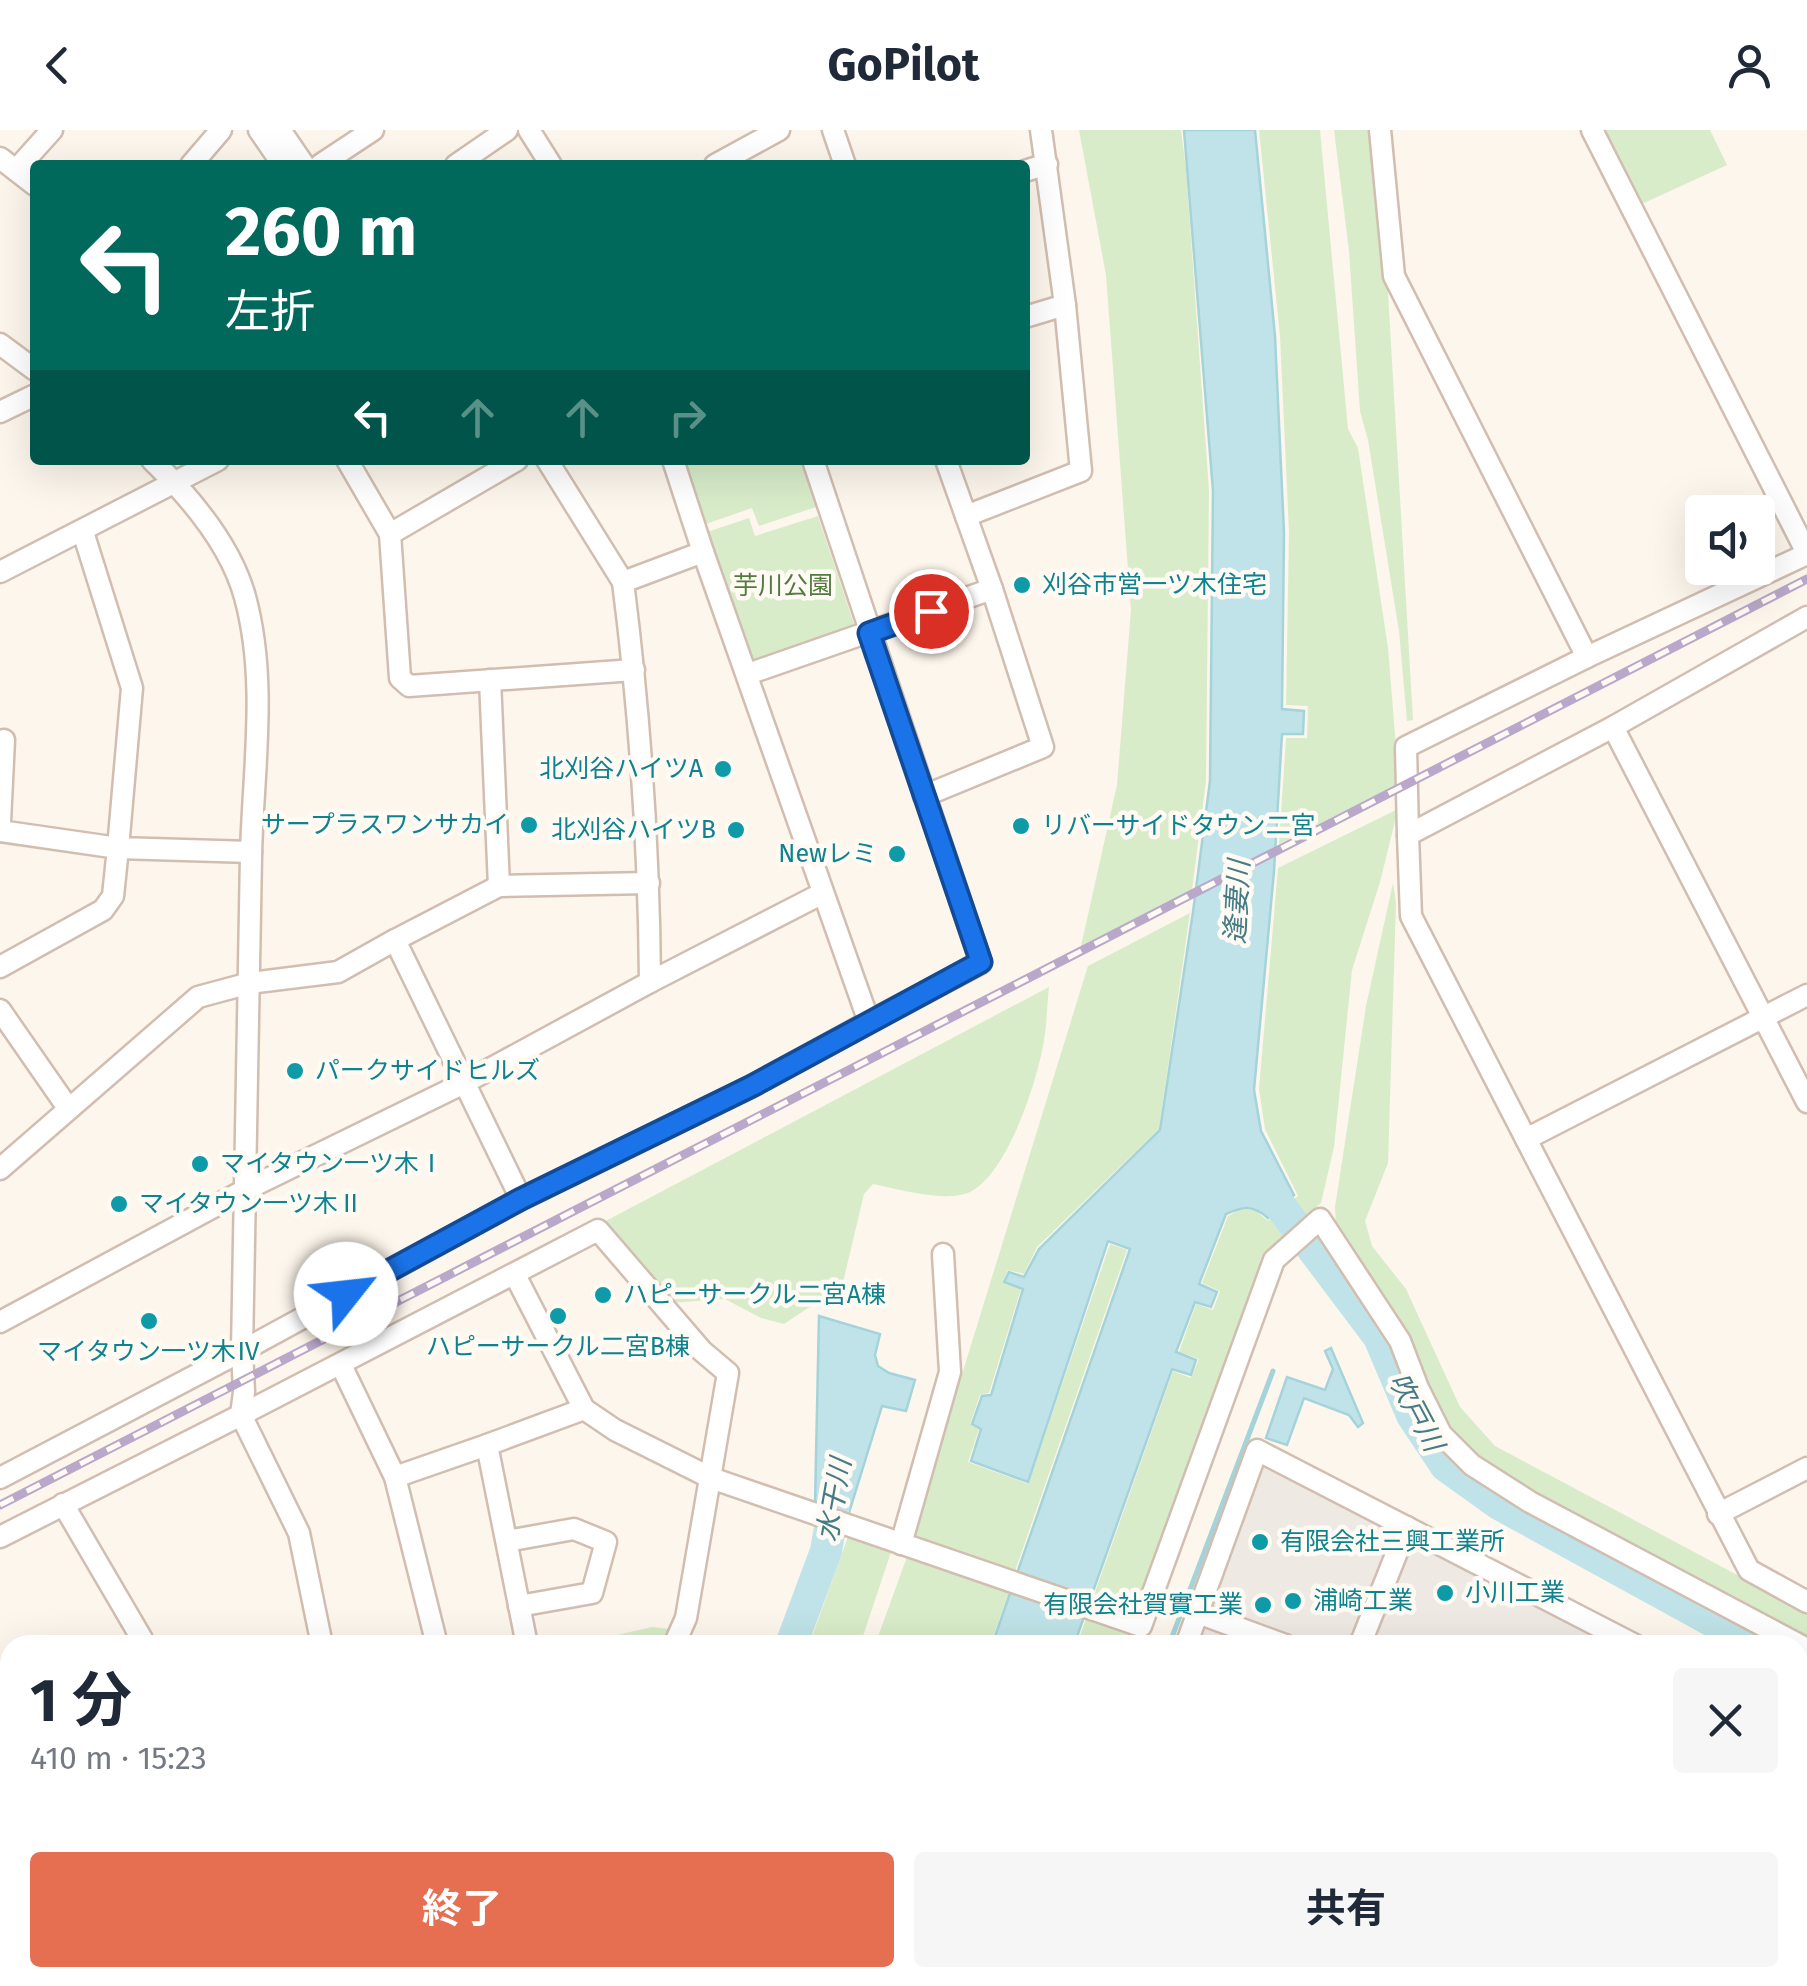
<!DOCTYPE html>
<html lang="ja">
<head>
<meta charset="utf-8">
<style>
  body { margin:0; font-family:"Fira Sans","Noto Sans JP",sans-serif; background:#f6f6f7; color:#1f2937; height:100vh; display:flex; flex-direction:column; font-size:38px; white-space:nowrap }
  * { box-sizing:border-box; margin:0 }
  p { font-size:32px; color:#747a83 }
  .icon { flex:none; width:55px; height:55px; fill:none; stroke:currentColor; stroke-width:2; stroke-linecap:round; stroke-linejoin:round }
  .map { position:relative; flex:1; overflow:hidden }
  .drawer { position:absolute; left:0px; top:1505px; width:1808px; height:352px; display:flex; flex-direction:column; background:#fff; border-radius:30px 30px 0 0; box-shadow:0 10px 40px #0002 }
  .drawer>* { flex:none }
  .guide { position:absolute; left:30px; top:30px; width:1000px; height:305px; border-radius:10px; box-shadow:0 10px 40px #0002; background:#00695c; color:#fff; overflow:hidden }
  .controls { position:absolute; left:1685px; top:365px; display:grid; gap:20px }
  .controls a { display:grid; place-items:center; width:90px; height:90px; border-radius:10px; background:#fff; box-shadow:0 10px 40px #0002; font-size:50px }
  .pin { position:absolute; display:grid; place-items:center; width:85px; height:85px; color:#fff; margin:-42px; border:5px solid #fff; border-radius:50%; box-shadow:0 2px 10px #0007 }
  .me { position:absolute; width:110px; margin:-55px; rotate:61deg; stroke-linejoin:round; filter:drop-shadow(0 0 8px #0008) }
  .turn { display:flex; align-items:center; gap:35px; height:210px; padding:0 30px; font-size:45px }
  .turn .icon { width:130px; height:130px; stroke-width:2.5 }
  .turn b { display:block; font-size:70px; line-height:85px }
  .lanes { display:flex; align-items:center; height:95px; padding:0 30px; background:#0003; justify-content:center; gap:50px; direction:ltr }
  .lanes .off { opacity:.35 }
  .round { display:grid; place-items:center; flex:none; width:105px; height:105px; border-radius:10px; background:#f6f6f7 }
  .headline { display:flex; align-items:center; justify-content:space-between; height:170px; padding:0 30px }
  h1 { font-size:60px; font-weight:700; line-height:75px }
  .primary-button { display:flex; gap:20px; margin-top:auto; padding:20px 30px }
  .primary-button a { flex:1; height:115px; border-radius:10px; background:#e76f51; color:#fff; font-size:40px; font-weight:700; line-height:115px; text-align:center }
  .primary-button a+a { background:#f6f6f7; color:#1f2937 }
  header { display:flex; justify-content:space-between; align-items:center; height:130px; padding:0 30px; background:#fff; font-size:45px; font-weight:700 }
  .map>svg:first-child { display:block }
  .industrial { fill:#efe9e4 }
  .green { fill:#d8ecc9 }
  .water { fill:#bfe3e8; stroke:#a5d3da; stroke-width:2.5 }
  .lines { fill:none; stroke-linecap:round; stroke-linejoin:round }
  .stream { stroke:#a5d3da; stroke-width:5 }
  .river { stroke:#bfe3e8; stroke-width:32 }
  .minor-casing { stroke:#d1beb0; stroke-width:25 }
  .minor { stroke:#fff; stroke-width:20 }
  .rail-casing { stroke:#b9a8c9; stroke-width:9 }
  .rail { stroke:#fffaf3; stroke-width:5; stroke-dasharray:15; stroke-linecap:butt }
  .route-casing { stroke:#114b97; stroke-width:25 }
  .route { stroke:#1a73e8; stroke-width:18 }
  .culture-dot { fill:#0f9aa8; stroke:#fffaf3; stroke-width:4 }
  .labels { text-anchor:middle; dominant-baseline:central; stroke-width:9; stroke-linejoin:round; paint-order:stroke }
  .culture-label { font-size:25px; fill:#0d838f; stroke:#fffaf3; text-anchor:start }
  .park-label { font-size:25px; fill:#537a41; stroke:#fffaf3 }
  .water-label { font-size:28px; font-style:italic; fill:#437c86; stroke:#fffaf3 }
</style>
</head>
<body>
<header><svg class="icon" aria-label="back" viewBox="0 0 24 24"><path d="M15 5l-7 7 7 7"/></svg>GoPilot<svg class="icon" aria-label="person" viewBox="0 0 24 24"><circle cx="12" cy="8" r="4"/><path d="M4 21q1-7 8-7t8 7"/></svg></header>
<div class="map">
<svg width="1807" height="1856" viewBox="0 0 1807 1856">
  <rect width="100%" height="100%" fill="#fdf6ec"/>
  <g class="industrial">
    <polygon points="1261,1330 1412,1413 1611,1515 1196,1515"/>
    <polygon points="1798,1611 1807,1616 1807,1856 1076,1856 1079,1848 1798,1848"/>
  </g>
  <g class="green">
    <polygon points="1079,0 1181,0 1186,39 1209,360 1206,651 1192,760 1081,816 1117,655 1131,480 1106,145"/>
    <polygon points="1259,0 1320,0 1348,299 1358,318 1388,518 1399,654 1279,714 1286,608 1307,608 1308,576 1286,575 1289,402 1280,206"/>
    <polygon points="1334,0 1374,0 1387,146 1413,590 1407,591 1399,501 1368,310 1360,281 1349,121"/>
    <polygon points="1599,0 1710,0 1727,35 1633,78"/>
    <polygon points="682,330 803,330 819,376 759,396 752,378 703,395"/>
    <polygon points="818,386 858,506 754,543 707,402 749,388 755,406"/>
    <polygon points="1398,679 1380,752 1352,840 1334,1017 1321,1073 1305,1086 1293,1070 1298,1066 1265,999 1259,959 1278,738"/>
    <polygon points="1393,753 1396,773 1388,1033 1365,1091 1372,1116 1406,1159 1460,1277 1495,1316 1807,1482 1807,1513 1476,1332 1445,1301 1336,1101 1335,1077 1366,876"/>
    <polygon points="1190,783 1159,999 1037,1117 1024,1144 1008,1140 1002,1153 1021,1159 989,1263 980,1265 970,1294 979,1299 968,1332 1028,1354 1110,1114 1127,1120 1015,1441 924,1413 913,1403 1088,836"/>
    <path d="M1049 857C1047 874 1047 893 1044 911 1037 951 1009 1040 972 1061 948 1074 899 1059 873 1054L864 1064 840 1165 808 1178 784 1194 761 1188 725 1169 670 1173 600 1094Z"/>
    <polygon points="1241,1079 1255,1080 1268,1091 1273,1086 1285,1102 1269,1128 1140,1479 1126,1481 1093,1468 1173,1241 1191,1248 1199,1229 1179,1222 1196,1174 1213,1180 1220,1161 1202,1153 1228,1086"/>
    <polygon points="849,1404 887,1414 891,1422 860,1515 809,1515"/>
    <polygon points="908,1424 1011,1457 990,1515 875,1515"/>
    <polygon points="1087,1486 1120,1497 1129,1506 1126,1515 1077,1515"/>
    <polygon points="652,1497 670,1499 664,1515 595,1515 617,1505"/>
    <polygon points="0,1612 10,1619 10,1677 0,1691"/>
    <polygon points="692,1848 738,1848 734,1856 689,1856"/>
    <polygon points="750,1848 868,1848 865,1856 747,1856"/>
    <polygon points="956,1848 1005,1848 1002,1856 953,1856"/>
  </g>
  <g class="water">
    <path d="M1184 0H1255L1275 206 1284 402 1282 579 1304 581 1303 604H1282L1274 741 1254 960 1261 1001 1294 1065 1287 1070 1301 1088 1287 1100 1274 1083 1268 1088C1253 1075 1244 1076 1226 1084L1199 1154 1217 1162 1211 1177 1195 1172 1176 1222 1196 1230 1191 1245 1172 1239 1074 1515H992L1130 1119 1108 1111 1028 1352 971 1331 981 1299 972 1294 982 1266 991 1265 1023 1159 1004 1152 1009 1142 1024 1147 1039 1119 1160 1000 1193 782 1210 651 1213 361Z"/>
    <polygon points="819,1186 880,1204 875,1225 878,1236 889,1243 915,1250 906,1281 882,1276 848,1386 815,1374"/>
    <polygon points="1331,1218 1363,1293 1358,1297 1349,1285 1304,1268 1287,1315 1266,1308 1287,1247 1325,1260 1333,1239 1325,1221"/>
    <polygon points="872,1848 951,1848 948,1856 868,1856"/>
  </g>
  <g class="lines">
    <g class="stream">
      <polyline points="1169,1515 1273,1241"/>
      <polyline points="1043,1856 1046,1848"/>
    </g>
    <g class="river">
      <polyline points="1281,1077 1379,1207 1412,1285 1446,1336 1499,1374 1756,1515"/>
      <polyline points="791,1515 826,1421 837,1357"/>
      <polyline points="1798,1538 1807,1544"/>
      <polyline points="663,1856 666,1848"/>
    </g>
    <defs>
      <g id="minor">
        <polyline points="259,0 283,35"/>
        <polyline points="280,0 304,35"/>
        <polyline points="529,0 551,35"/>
        <polyline points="833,0 845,35"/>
        <polyline points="1380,0 1394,146 1587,527"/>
        <polyline points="1592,0 1807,423"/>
        <polyline points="0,28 35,55"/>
        <polyline points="191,35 221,0"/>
        <polyline points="320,35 373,0"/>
        <polyline points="456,35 507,0"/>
        <polyline points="715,35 779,0"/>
        <polyline points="16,40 52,0"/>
        <polyline points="1025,41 1047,34"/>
        <polyline points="1025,187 1065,175"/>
        <polyline points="0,214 35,240"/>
        <polyline points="0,282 35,265"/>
        <polyline points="347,330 390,404 400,548 409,556 634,540"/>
        <polyline points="547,330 623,452"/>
        <polyline points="966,386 1081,341 1065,175 1041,0"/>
        <polyline points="83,402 132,558 118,718 251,722"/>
        <polyline points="390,404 517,330"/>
        <polyline points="703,422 869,892 981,833 813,330"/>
        <polyline points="0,442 218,330"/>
        <polyline points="748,544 992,459"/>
        <polyline points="490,550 499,756"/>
        <polyline points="1613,597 1807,487"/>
        <polyline points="924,666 1043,617 992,459 946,330"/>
        <polyline points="0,692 4,610"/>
        <polyline points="0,701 118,718 113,766 103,780 0,837"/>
        <polyline points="1408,705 1406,617 1587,527 1807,424"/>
        <polyline points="650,852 821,764"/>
        <polyline points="1807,865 1526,1009 1411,786 1408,705 1613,597 1807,972"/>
        <polyline points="0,880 68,978"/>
        <polyline points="1526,1009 1749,1440 1807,1472"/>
        <polyline points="0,1039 198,867 250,853 338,842 395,810"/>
        <polyline points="521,1069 395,810 499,756 649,753"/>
        <polyline points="515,1145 584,1279 615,1300 711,1348 1141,1496 1274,1130 1320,1089 1400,1211 1418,1258 1441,1304 1472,1335 1530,1372 1807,1519"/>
        <path d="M0 1192 245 1060 464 953 650 852C649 718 640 585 623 452L703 422 673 330"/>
        <polyline points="341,1235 395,1347 487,1315"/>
        <polyline points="395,1347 437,1515"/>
        <path d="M0 1348 242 1221C245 1056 248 890 251 725 253 641 268 551 245 467 231 415 190 367 152 330"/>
        <polyline points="63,1374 142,1509"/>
        <polyline points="1718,1384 1807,1338"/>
        <polyline points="0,1407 241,1285 244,1262 242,1221 521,1069 752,956 869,892"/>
        <polyline points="507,1411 574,1399 606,1412 592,1463 519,1476"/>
        <polyline points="901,1414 950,1242 943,1124"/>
        <polyline points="1198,1483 1285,1515"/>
        <polyline points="322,1515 299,1403 241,1285 598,1100 702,1221 728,1243 686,1488 674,1515"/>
        <polyline points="527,1515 487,1315 584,1279"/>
        <polyline points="1186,1515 1257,1320 1635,1515"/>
        <polyline points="1360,1515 1407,1397"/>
        <polyline points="0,1595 10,1603"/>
        <polyline points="1798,1599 1807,1603"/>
        <polyline points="0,1711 10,1697"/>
        <polyline points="0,1735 10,1745"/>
        <polyline points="111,1848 119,1856"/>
        <polyline points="305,1848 311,1856"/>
        <polyline points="1602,1848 1615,1856"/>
        <polyline points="19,1856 36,1848"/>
        <polyline points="531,1856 535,1848"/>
        <polyline points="1060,1856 1063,1848"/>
        <polyline points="1233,1856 1237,1848"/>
        <polyline points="1476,1856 1481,1848"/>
        <polyline points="1796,1856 1807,1834"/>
      </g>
    </defs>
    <use href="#minor" class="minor-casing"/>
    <use href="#minor" class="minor"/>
    <defs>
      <polyline id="rail" points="0,1375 1807,449"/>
    </defs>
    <use href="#rail" class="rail-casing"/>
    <use href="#rail" class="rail"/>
  </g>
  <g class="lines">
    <defs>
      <polyline id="route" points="346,1164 521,1069 752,956 981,832 869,503 931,481"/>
    </defs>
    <use href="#route" class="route-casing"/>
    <use href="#route" class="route"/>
  </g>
  <g class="culture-dot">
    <circle cx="1022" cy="455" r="10"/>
    <circle cx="723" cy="639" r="10"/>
    <circle cx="529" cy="695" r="10"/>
    <circle cx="1021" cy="696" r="10"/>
    <circle cx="736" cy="700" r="10"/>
    <circle cx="897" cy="724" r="10"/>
    <circle cx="295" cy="941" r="10"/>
    <circle cx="200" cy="1034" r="10"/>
    <circle cx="119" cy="1074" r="10"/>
    <circle cx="603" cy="1165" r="10"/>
    <circle cx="558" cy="1186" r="10"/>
    <circle cx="149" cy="1191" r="10"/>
    <circle cx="1260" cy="1412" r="10"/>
    <circle cx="1445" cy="1463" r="10"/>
    <circle cx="1293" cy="1471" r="10"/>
    <circle cx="1263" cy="1475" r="10"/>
  </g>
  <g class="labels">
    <g class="culture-label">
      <text x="1042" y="455">刈谷市営一ツ木住宅</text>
      <text x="703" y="639" text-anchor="end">北刈谷ハイツA</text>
      <text x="509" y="695" text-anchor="end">サープラスワンサカイ</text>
      <text x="1041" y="696">リバーサイドタウン二宮</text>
      <text x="716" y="700" text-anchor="end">北刈谷ハイツB</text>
      <text x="877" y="724" text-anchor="end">Newレミ</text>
      <text x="315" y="941">パークサイドヒルズ</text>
      <text x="220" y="1034">マイタウン一ツ木Ⅰ</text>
      <text x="139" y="1074">マイタウン一ツ木Ⅱ</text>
      <text x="623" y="1165">ハピーサークル二宮A棟</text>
      <text x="558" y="1217" text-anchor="middle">ハピーサークル二宮B棟</text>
      <text x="149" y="1222" text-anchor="middle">マイタウン一ツ木Ⅳ</text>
      <text x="1280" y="1412">有限会社三興工業所</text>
      <text x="1465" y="1463">小川工業</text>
      <text x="1313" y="1471">浦崎工業</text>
      <text x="1243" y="1475" text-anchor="end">有限会社賀實工業</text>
    </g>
    <g class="park-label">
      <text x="783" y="456">芋川公園</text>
    </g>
    <g class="water-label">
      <text transform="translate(1237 772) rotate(-87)">逢妻川</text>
      <text transform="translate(1416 1282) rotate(62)">吹戸川</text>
      <text transform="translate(834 1370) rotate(-80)">水干川</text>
    </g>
  </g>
</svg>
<div class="controls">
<a><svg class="icon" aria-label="sound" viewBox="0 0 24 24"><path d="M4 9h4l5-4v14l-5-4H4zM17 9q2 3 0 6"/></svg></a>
</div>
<div class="pin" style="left:931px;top:481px;background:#d93025"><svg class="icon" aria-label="arrive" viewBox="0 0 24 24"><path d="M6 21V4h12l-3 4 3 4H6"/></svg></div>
<svg class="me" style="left:346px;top:1164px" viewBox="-20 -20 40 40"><circle r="19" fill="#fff"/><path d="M0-13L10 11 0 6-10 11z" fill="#1a73e8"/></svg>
<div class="guide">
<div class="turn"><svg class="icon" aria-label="left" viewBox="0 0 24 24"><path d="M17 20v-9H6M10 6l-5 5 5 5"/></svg><div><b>260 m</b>左折</div></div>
<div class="lanes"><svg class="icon" aria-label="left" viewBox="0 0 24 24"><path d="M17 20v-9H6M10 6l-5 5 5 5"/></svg><svg class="icon off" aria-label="ahead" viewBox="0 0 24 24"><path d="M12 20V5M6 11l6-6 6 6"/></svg><svg class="icon off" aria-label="ahead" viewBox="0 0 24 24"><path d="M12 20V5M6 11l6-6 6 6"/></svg><svg class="icon off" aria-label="right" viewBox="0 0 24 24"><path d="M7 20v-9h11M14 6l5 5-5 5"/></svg></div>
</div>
<section class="drawer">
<div class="headline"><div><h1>1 分</h1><p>410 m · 15:23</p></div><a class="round"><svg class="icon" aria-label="close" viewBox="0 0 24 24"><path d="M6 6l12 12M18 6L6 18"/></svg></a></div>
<div class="primary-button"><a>終了</a><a>共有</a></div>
</section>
</div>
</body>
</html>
